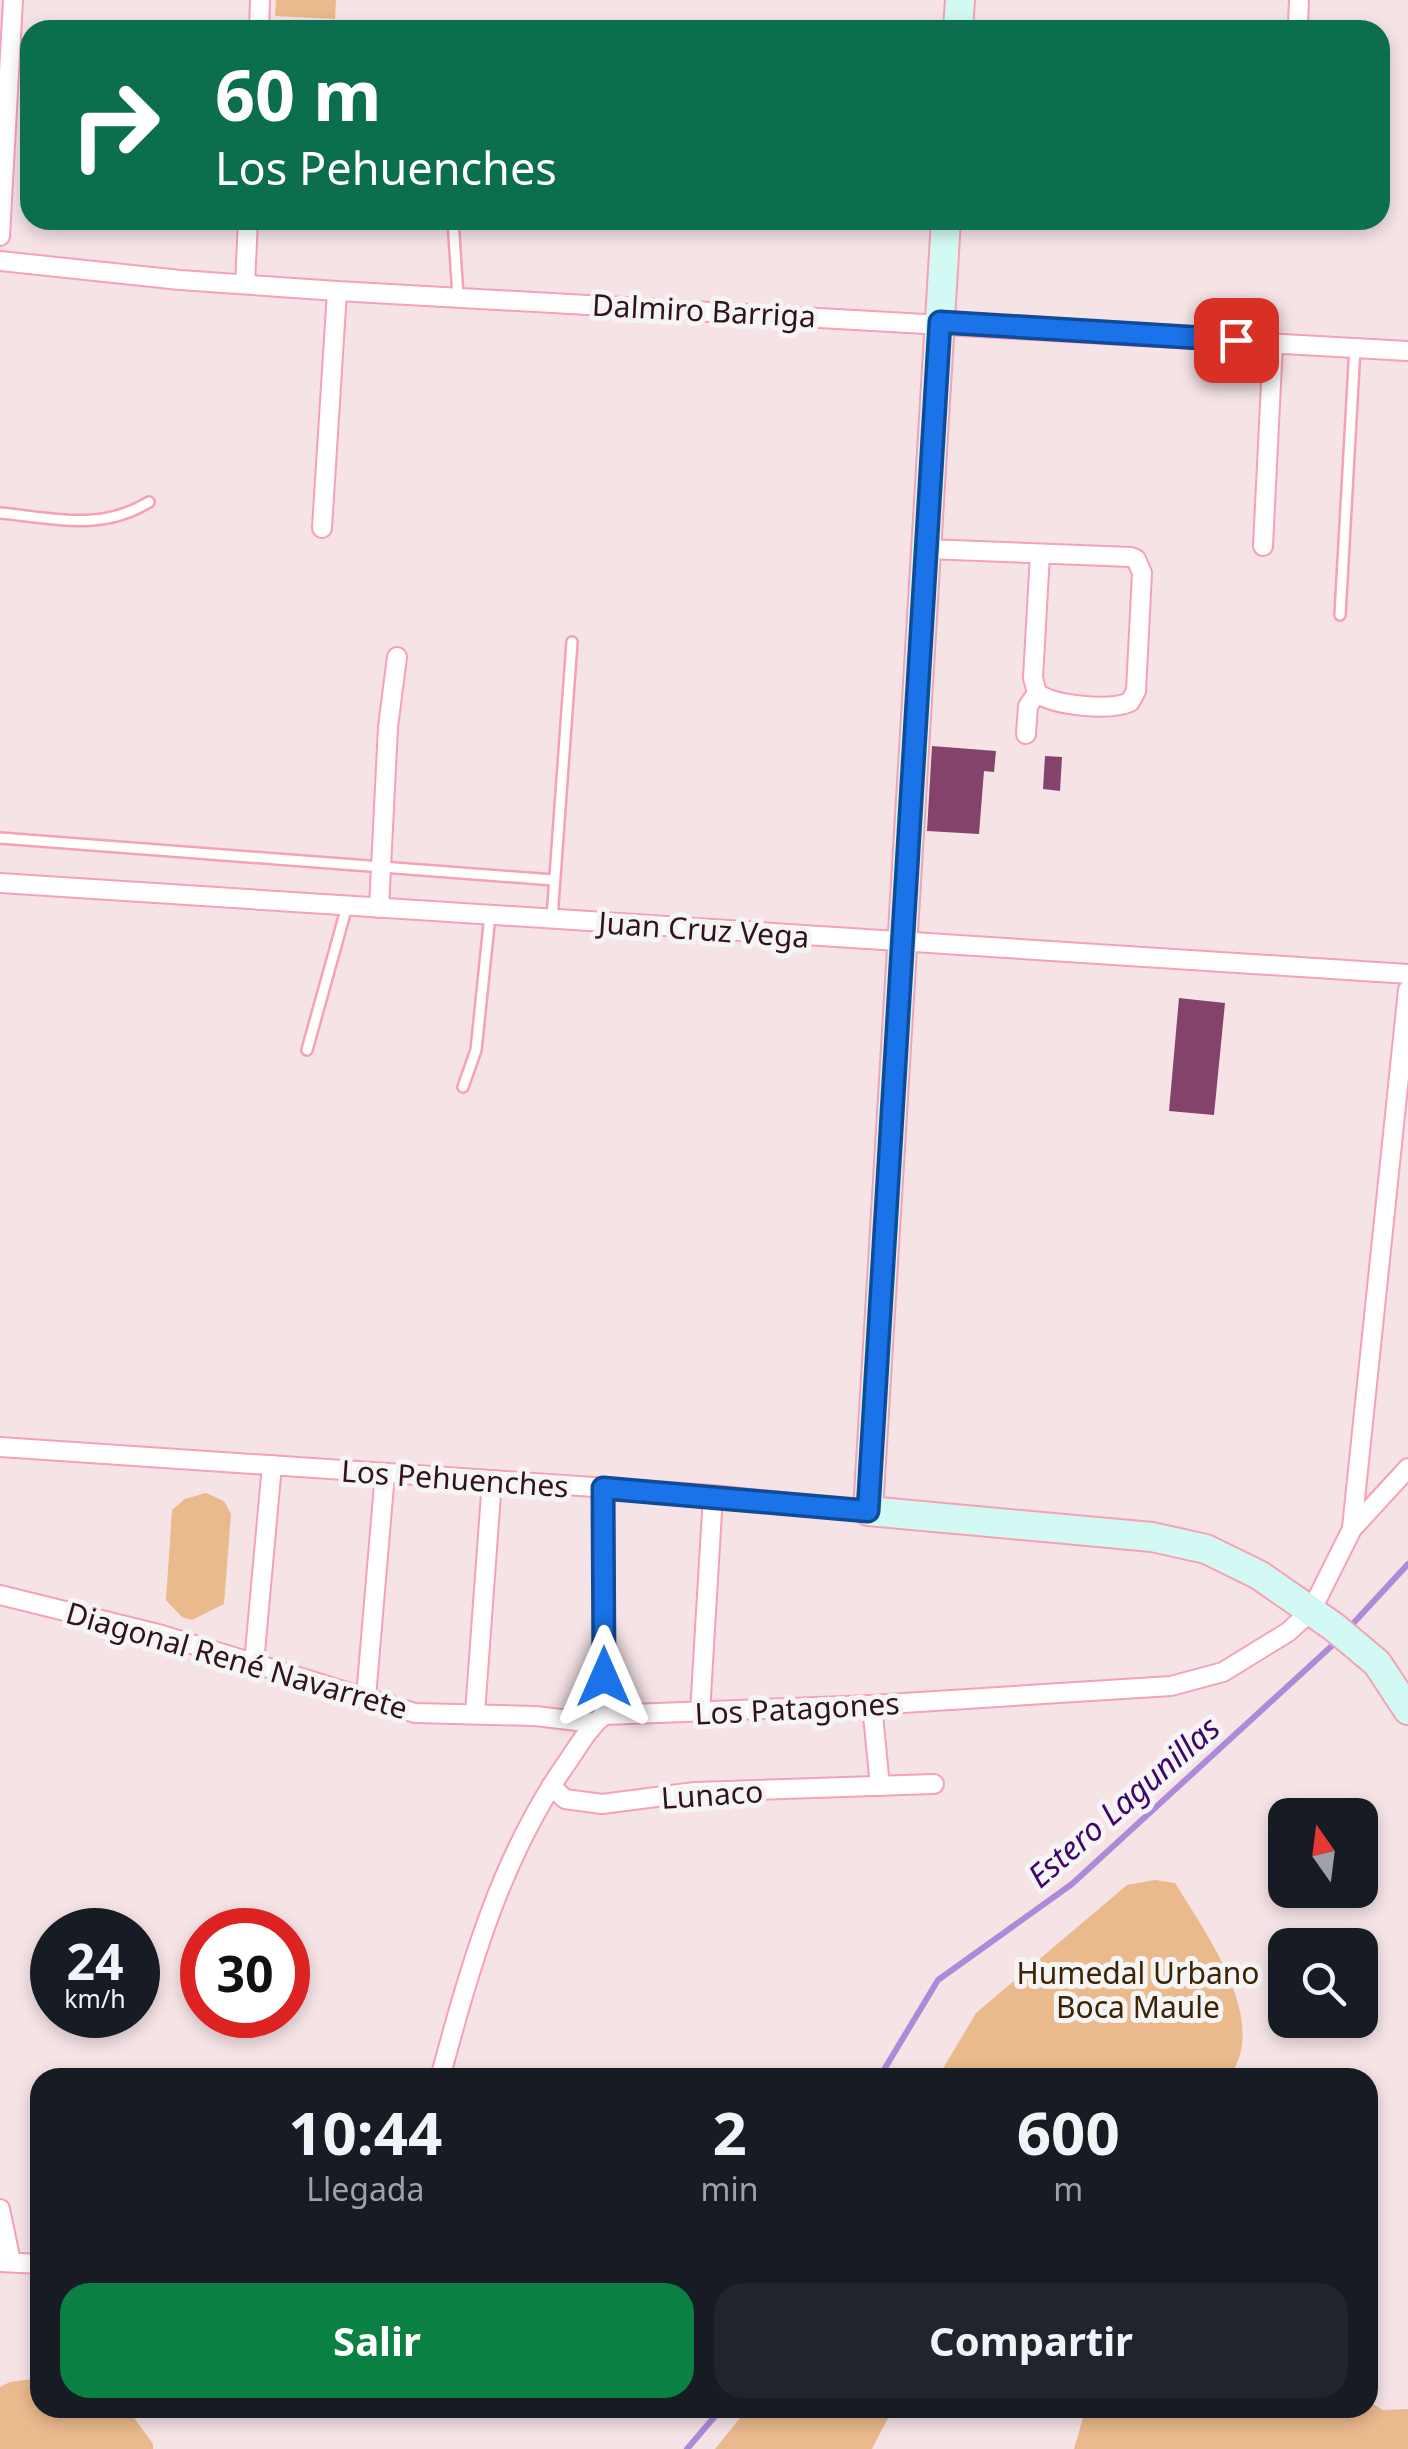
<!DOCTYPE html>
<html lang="es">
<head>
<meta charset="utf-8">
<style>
  body { margin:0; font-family:"Noto Sans",sans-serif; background:#20242c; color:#f1f3f6; height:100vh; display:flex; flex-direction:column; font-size:38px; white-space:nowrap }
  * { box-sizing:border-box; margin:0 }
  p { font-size:32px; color:#9ea1a6 }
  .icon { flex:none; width:55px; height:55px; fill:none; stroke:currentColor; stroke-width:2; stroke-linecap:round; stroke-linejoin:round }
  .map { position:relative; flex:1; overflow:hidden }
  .drawer { position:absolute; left:30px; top:2068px; width:1348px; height:350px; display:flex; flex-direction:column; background:#171b24; border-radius:30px; box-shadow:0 5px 15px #0003 }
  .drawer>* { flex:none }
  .banner { position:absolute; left:20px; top:20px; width:1370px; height:210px; border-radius:30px; box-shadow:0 5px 15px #0003; background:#0b6e4f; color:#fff; overflow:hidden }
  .needle { width:65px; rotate:346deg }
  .tools { position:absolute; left:1268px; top:1798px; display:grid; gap:20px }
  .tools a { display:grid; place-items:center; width:110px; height:110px; border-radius:20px; background:#171b24; box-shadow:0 5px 15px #0003; font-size:50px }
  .speed { position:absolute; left:30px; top:1908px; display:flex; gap:20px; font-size:50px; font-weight:700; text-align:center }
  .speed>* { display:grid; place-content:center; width:130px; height:130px; border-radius:50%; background:#171b24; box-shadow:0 5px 15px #0003; line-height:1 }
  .speed small { font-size:25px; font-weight:400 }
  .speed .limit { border:15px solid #d22; background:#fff; color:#111 }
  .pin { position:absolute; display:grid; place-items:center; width:85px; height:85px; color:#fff; margin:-42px; border-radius:20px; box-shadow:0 5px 15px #0006 }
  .me { position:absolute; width:110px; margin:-55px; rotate:0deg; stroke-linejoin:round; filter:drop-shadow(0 0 8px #0008) }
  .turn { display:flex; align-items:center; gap:35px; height:210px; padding:0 30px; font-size:45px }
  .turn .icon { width:130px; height:130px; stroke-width:2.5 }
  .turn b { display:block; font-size:70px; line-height:85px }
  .eta { display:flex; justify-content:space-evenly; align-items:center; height:170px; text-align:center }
  .eta b { font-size:60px; font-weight:700; line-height:70px }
  .primary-button { display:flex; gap:20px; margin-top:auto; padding:20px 30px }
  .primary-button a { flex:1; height:115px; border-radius:30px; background:#0b8043; color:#fff; font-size:40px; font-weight:700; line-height:115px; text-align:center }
  .primary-button a+a { background:#20242c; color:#f1f3f6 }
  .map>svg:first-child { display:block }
  .green { fill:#eab98c }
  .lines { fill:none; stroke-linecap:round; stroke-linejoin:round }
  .stream { stroke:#ad8ad9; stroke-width:6 }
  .building { fill:#85436b }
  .lane-casing { stroke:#f6a1b5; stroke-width:14 }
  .street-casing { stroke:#f6a1b5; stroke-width:22 }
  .secondary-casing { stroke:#f6a1b5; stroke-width:32 }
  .lane { stroke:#fff; stroke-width:9 }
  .street { stroke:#fff; stroke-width:18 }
  .secondary { stroke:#d3f9f4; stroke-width:28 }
  .route-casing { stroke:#114b97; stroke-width:25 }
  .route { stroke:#1a73e8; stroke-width:18 }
  .labels { text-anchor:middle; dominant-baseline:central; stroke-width:10; stroke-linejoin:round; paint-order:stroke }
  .street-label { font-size:30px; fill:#32131b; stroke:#f5f5f5 }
  .park-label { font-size:30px; fill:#3e2304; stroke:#f5f5f5 }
  .water-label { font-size:32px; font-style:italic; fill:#3f0568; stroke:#f5f5f5 }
</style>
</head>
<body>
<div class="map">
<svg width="1408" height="2449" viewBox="0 0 1408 2449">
  <rect width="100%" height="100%" fill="#f5e3e6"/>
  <g class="green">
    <polygon points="276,0 336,0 335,19 275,16"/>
    <polygon points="206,1493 224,1501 231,1514 224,1604 192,1620 182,1617 166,1600 172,1510 185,1499"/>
    <path d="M1155 1880 1175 1883C1205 1932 1271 2022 1229 2077H938L976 2013 1127 1885Z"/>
    <polygon points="40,2378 40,2408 127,2408 153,2444 153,2449 0,2449 0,2387 10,2382"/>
    <polygon points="1368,2401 1383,2410 1408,2409 1408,2449 1074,2449 1085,2411 1099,2408 1368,2408"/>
    <polygon points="748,2408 899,2408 887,2420 872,2449 715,2449"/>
  </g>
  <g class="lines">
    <g class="stream">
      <polyline points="1348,1629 1408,1564"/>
      <polyline points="879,2078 938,1980 1072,1884 1336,1642"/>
      <polyline points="687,2449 722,2408"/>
    </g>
  </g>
  <g class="building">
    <polygon points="932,746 996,751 994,772 984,771 979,834 927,831"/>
    <polygon points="1045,756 1062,757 1060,791 1043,789"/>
    <polygon points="1179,998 1225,1003 1214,1115 1169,1111"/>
  </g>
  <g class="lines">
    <defs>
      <g id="lane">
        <polyline points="453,220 458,297"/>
        <path d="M0 513C54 518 100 532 149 502"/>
        <polyline points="1340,615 1355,347"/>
        <polyline points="0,838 554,880"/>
        <polyline points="552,918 572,642"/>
        <polyline points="307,1050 347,906"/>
        <polyline points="463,1087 476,1050 490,915"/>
      </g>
      <g id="street">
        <polyline points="1298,22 1299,0"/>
        <polyline points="259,30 260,0"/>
        <polyline points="0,236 13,0"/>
        <polyline points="0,261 180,280 337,291 1408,351"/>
        <polyline points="245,284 248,220"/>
        <polyline points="322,528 337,291"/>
        <polyline points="1263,546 1273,343"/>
        <path d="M926 549 1131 557 1136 559 1142 573 1136 691 1130 702C1110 711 1055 706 1037 693L1033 678 1040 554"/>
        <polyline points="1026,734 1028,706 1037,693"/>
        <polyline points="0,883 1408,974"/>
        <polyline points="379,908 388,727 397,657"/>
        <polyline points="0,1447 713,1495 868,1511"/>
        <polyline points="603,1488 604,1715"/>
        <polyline points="1352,1528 1408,990"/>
        <polyline points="0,1595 162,1635 415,1713 535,1716 595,1723"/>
        <polyline points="254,1663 272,1465"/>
        <polyline points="366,1697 385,1473"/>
        <polyline points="872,1705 880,1786"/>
        <polyline points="475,1713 492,1480"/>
        <polyline points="700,1713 713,1495"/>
        <polyline points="551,1786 565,1799 602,1804 695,1792 934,1784"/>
        <path d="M440 2078C470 1967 500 1859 566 1764 578 1747 588 1728 604 1715L872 1705 1171 1686 1223 1672 1288 1632 1311 1611 1352 1529 1408 1468"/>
        <polyline points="0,2209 11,2262"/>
        <polyline points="1,2262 40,2264"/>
      </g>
      <g id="secondary">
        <polyline points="958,30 960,0"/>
        <polyline points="946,220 868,1511 1152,1537 1206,1549 1259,1575 1334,1627 1377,1663 1408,1710"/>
      </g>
    </defs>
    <use href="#lane" class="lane-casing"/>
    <use href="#street" class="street-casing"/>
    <use href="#secondary" class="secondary-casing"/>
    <use href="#lane" class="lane"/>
    <use href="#street" class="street"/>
    <use href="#secondary" class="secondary"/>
  </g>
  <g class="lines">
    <defs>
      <polyline id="route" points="604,1677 603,1488 868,1511 940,322 1236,340"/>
    </defs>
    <use href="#route" class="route-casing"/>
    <use href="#route" class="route"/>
  </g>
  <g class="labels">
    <g class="street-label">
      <text transform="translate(704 310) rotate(3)">Dalmiro Barriga</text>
      <text transform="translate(704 929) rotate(4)">Juan Cruz Vega</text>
      <text transform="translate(455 1478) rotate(4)">Los Pehuenches</text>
      <text transform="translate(237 1660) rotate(16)">Diagonal René Navarrete</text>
      <text transform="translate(797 1708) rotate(-3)">Los Patagones</text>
      <text transform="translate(712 1794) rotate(-4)">Lunaco</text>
    </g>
    <g class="park-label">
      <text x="1138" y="1972">Humedal Urbano<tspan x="1138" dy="34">Boca Maule</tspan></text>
    </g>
    <g class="water-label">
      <text transform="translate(1123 1801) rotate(-41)">Estero Lagunillas</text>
    </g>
  </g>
</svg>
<div class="tools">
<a><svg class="needle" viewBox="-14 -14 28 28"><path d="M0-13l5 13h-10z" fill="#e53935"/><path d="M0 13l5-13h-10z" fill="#9ea1a6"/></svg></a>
<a><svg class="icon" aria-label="search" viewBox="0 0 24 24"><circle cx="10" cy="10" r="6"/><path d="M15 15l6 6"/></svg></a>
</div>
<div class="speed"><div>24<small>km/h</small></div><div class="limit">30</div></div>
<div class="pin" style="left:1236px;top:340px;background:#d93025"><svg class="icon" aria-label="arrive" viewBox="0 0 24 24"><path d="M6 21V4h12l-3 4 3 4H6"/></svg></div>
<svg class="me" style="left:604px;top:1677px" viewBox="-20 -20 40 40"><path d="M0-17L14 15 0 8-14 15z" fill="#1a73e8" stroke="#fff" stroke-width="4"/></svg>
<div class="banner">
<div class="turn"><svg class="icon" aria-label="right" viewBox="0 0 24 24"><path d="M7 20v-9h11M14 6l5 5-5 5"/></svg><div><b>60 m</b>Los Pehuenches</div></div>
</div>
<section class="drawer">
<div class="eta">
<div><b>10:44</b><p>Llegada</p></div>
<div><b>2</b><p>min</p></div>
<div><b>600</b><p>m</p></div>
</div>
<div class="primary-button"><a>Salir</a><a>Compartir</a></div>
</section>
</div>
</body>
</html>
